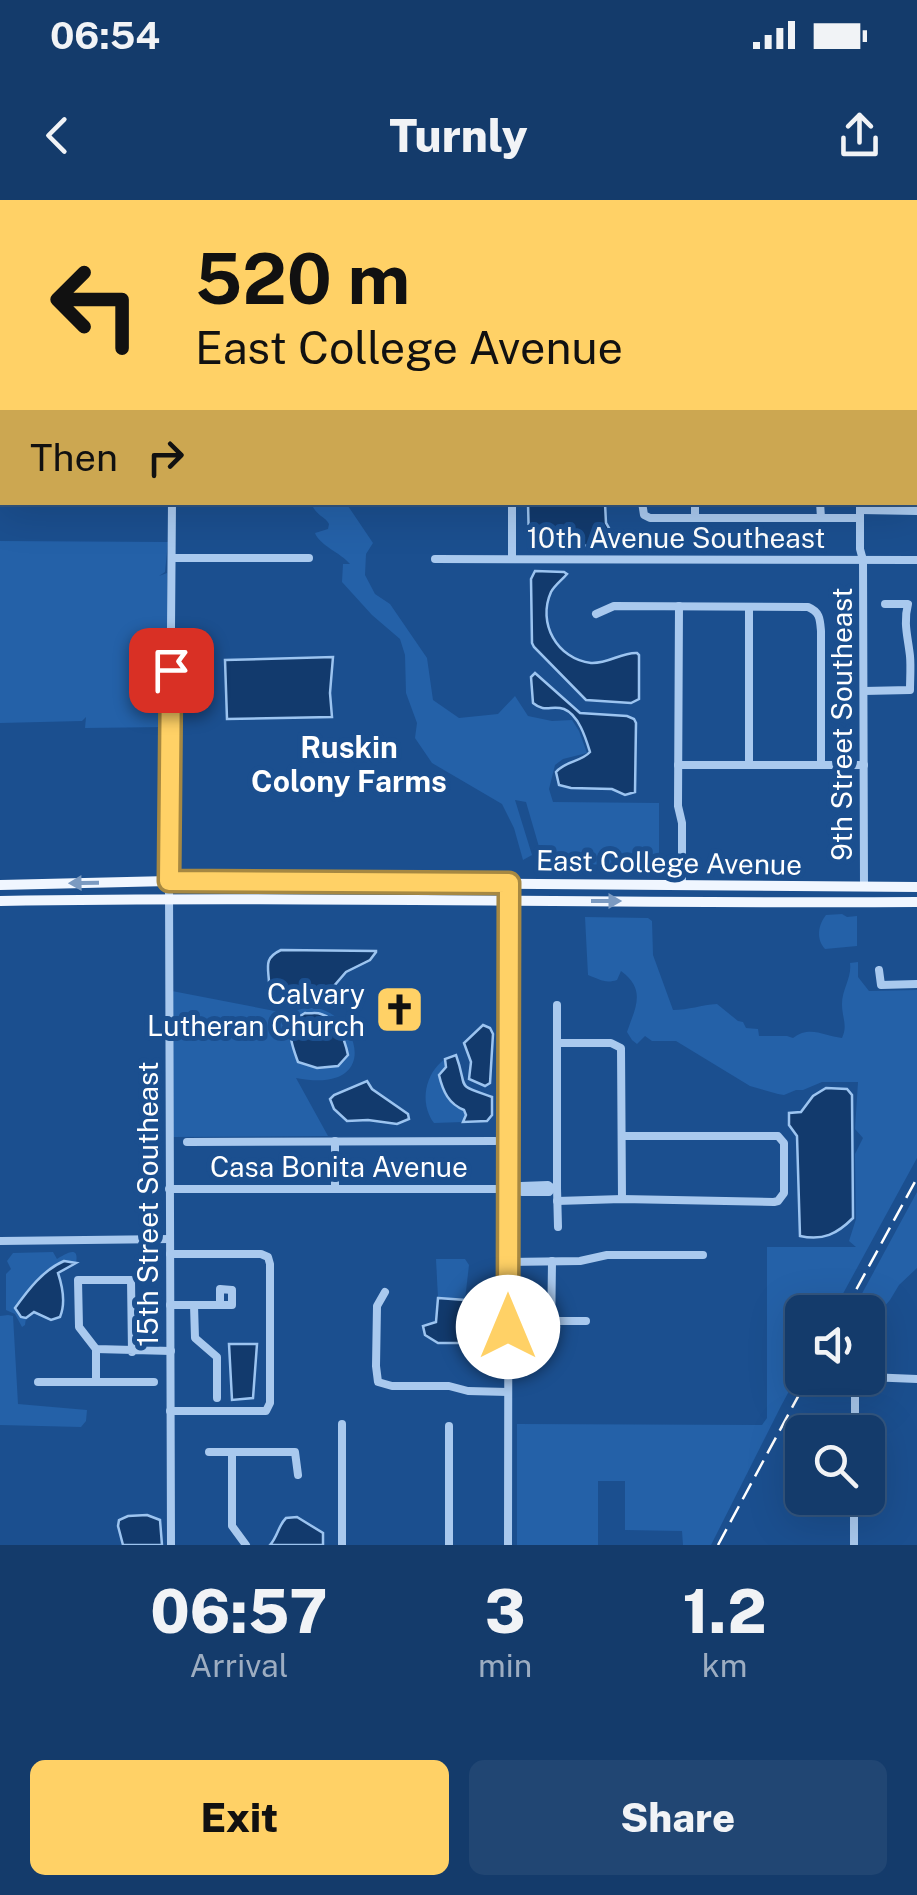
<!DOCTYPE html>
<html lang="en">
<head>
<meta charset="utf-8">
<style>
  body { margin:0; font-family:"Public Sans",sans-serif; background:#214673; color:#f1f3f6; height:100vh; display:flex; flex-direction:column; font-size:38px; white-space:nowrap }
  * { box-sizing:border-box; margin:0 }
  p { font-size:32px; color:#9dadc1 }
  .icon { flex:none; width:55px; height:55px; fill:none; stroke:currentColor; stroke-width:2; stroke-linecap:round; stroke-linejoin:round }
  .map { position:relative; height:1345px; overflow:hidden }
  .drawer { display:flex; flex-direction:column; background:#143b6b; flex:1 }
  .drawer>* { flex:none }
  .hud { position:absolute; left:0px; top:0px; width:918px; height:305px; box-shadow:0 10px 40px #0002,0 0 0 2px #33557e; background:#ffd166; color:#111; overflow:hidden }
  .buttons { position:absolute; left:785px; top:1095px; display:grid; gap:20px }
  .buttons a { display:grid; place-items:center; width:100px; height:100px; border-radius:15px; background:#143b6b; box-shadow:0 10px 40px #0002,0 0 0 2px #33557e; font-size:50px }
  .pin { position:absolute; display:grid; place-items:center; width:85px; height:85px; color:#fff; margin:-42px; border-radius:20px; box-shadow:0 5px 15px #0006 }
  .me { position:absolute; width:110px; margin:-55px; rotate:0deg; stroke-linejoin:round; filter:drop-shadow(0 0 8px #0008) }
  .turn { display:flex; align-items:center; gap:35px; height:210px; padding:0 30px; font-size:45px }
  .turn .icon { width:130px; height:130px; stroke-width:2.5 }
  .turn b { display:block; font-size:70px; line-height:85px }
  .then { display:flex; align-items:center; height:95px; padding:0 30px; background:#0003; gap:20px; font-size:38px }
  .eta { display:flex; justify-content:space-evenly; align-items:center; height:170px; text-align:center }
  .eta b { font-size:60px; font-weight:800; line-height:70px }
  .cta { display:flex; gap:20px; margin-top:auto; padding:20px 30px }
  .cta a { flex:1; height:115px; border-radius:15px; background:#ffd166; color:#111; font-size:40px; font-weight:800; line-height:115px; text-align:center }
  .cta a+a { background:#214673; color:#f1f3f6 }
  .status { display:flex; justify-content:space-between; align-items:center; height:70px; padding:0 50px; background:#143b6b; direction:ltr }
  .status svg { height:28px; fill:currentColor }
  header { display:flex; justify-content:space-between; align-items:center; height:130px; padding:0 30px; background:#143b6b; font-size:45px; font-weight:800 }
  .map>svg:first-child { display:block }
  .green { fill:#2461a8 }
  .water { fill:#123a6d; stroke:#9cc4f0; stroke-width:2.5 }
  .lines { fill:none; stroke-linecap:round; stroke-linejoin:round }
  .minor { stroke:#a9c9ee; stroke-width:8 }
  .major { stroke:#f0f6ff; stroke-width:10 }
  .rail { stroke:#fff; stroke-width:2.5; stroke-dasharray:18 8; stroke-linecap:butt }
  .oneway { fill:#7b9ac1 }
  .route-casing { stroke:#a68842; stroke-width:25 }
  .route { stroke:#ffd166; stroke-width:18 }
  .labels { text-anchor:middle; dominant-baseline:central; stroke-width:10; stroke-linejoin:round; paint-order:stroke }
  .street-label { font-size:28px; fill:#fff; stroke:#1b4f8f }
  .poi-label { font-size:28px; fill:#fff; stroke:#1b4f8f; text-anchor:end }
  .neighbourhood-label { font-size:30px; font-weight:bold; fill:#fff; stroke:#1b4f8f }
</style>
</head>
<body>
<div class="status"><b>06:54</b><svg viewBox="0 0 49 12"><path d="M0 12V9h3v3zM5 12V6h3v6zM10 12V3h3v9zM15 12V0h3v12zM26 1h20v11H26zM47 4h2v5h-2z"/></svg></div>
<header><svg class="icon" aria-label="back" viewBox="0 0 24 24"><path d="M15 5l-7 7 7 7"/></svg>Turnly<svg class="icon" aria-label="share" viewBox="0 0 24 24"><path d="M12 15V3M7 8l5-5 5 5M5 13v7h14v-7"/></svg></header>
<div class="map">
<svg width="917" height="1345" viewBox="0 0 917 1345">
  <rect width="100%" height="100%" fill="#1b4f8f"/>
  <g class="green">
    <path d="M311 303H346L373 343 366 354 365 375 375 394 390 404 427 458 433 500 459 518 498 514 515 496 528 516 552 521 572 520 579 531 587 553 563 559 555 565 549 589 553 602 659 603V665L544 664 526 602 515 600 532 655 523 660 514 628 502 604 432 563 415 538 417 523 406 493 405 455 400 439 372 415 342 382 343 364H350C341 353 319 345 315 333L328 329 329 324C325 316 317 317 311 303Z"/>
    <polygon points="0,341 168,342 165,372 159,376 167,373 168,527 85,528 86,517 82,521 0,523"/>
    <path d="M842 714 847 717 857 716V746L825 749C816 739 818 725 826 715Z"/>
    <path d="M585 717 648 718 652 721 653 755 673 810C689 810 701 805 717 804L738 821 743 822 746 828 758 829 759 836H787L793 838C810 825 824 836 842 838 848 825 842 818 842 804 842 789 852 778 850 763L858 762V777L869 791 917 790V958L833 1112H802V1167L781 1206 711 1345H683L682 1331 625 1330V1281H598V1345H517V1224L762 1225 767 1218V1047H856L849 1041 856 1019 855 954 863 938 855 929 858 882H822L803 890H796L784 895 778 894 750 886 676 841H652L645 836 637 844 632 840 627 832C635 808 647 790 621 771L617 780C605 784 599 779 588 775Z"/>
    <path d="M172 791 290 814C345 780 400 898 296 878L328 936 172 937Z"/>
    <path d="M445 859 446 867 439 876C445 901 454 898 466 915L463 922 434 923C419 903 425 873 445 859Z"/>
    <polygon points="917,992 917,1068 899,1085 890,1100 868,1125 868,1112 852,1112"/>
    <path d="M53 1052 57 1059C63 1056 80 1043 76 1063 46 1055 33 1096 21 1117L26 1118 25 1125 22 1127 15 1114 6 1110V1074L11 1069 7 1061 13 1053Z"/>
    <polygon points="436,1059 465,1059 469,1065 465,1100 438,1098"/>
    <polygon points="8,1115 13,1116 18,1204 87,1210 86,1221 81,1227 0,1225 0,1116"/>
  </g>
  <g class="water">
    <polygon points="528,303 605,303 606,323 617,342 613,345 533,347 529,342"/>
    <path d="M535 371 564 372 567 374C562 380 555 385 551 392 537 423 557 459 591 463 608 464 622 452 637 453L639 455V499L631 503 586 500 534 447 532 443 531 379Z"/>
    <polygon points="333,457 330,493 332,517 227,519 225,460"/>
    <path d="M535 473 580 513 627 516 634 519 636 523 635 592 625 595 612 589 571 588 559 585 556 572C565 561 581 562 590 552 586 539 579 515 564 509 551 505 545 513 533 503L531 477Z"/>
    <path d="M281 750 376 751V752L370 760 346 772 333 787C313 789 287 792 269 782 268 766 264 758 281 750Z"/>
    <path d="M305 813C310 814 316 812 321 814 338 819 345 841 348 855L338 866 317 868 298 862C293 848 288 836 292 821Z"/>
    <polygon points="483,825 490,828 493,834 490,883 485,886 469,879 471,862 464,843"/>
    <path d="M456 855C469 891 453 883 492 897V915L487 921 463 922 466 915 464 910C449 904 443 892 439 875L446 867 445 859Z"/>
    <polygon points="367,881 372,889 408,914 409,919 397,924 368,920 347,921 334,909 330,899 334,895"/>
    <path d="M826 888 847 889 852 895 853 1018C837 1034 823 1041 800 1036L797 936 789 925V913L801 912 813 896Z"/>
    <path d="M64 1061 76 1063 58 1073C63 1088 66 1103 60 1117L51 1120 34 1112 26 1118 21 1117 15 1108C28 1090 43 1070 64 1061Z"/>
    <polygon points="438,1098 465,1100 463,1139 459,1143 438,1143 425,1135 423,1126 436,1122"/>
    <polygon points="229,1144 257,1144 253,1198 232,1200"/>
    <polygon points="147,1315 160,1320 162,1345 123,1345 118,1326 119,1320 128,1316"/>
    <path d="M297 1317 323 1333V1345H270C278 1336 278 1326 286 1318Z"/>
  </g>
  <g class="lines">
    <g class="minor">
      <polyline points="171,0 171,2"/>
      <polyline points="514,2 514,0"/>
      <polyline points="866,2 866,0"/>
      <polyline points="0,14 2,14"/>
      <polyline points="915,18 917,18"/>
      <polyline points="915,64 917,64"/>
      <polyline points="642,302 644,315 650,318 860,318"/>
      <polyline points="695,302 695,318"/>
      <polyline points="820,302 821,318"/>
      <polyline points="860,302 860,349 863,360 864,686"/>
      <polyline points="860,310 917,311"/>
      <polyline points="173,358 309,358"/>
      <polyline points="435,359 917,360"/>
      <polyline points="512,359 512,302"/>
      <polyline points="679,406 678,606 682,623 682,685"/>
      <path d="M596 414 614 406 808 407C820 412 820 419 821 431V565"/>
      <path d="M864 491 910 490C910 479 911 467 910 456 908 437 903 423 908 404H885"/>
      <polyline points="749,564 749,407"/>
      <polyline points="678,565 864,565"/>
      <polyline points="879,770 881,785 917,784"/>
      <polyline points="557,843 611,843 621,848 622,999"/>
      <polyline points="187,942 495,941"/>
      <polyline points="335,987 335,941"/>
      <polyline points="552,988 557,988 558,1027"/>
      <polyline points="557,988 557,805"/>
      <polyline points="169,989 508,989 518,988 521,986 548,985 552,988 549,992 522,992 518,988"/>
      <polyline points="557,1001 622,999 774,1002 778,1001 784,993 784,943 778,936 622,936"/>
      <polyline points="0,1041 170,1039"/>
      <polyline points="508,1062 580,1061 607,1055 703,1055"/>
      <polyline points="385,1092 377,1106 376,1166 378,1182 392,1186 449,1186 468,1191 508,1192"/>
      <polyline points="170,1105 232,1105 232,1090 220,1089 220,1105"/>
      <polyline points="194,1105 195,1138 217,1157 217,1198"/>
      <polyline points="551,1121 586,1121"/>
      <polyline points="551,1140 552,1061"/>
      <polyline points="96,1149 96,1182"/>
      <polyline points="132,1152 131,1080 78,1080 79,1127 96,1149 171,1151"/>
      <polyline points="868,1177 917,1179"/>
      <polyline points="38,1182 154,1182"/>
      <polyline points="170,1211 266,1211 270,1203 270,1064 268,1057 261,1054 170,1054"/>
      <polyline points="855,1232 855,1178"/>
      <polyline points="209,1252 295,1252 298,1275"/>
      <polyline points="232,1252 232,1326 246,1345"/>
      <polyline points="171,1345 169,681 172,302"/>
      <polyline points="342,1345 342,1224"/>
      <polyline points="449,1345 449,1226"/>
      <polyline points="508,1345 509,683"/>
      <polyline points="854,1345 854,1298"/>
    </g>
    <g class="major">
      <polyline points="0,685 169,681 917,687"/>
      <path d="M0 701C306 696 611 704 917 702"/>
    </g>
    <g class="rail">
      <polyline points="844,1112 917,978"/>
      <polyline points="718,1345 808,1178"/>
    </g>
  </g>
  <defs><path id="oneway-solid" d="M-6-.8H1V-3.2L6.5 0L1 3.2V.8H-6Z" transform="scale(2.5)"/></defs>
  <g class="oneway">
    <use href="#oneway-solid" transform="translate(84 683) rotate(179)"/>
    <use href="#oneway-solid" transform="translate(606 701)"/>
  </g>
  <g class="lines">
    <defs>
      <polyline id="route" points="171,470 169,681 509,683 508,1127"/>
    </defs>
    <use href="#route" class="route-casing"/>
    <use href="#route" class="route"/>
  </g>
  <defs>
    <symbol id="church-square" viewBox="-11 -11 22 22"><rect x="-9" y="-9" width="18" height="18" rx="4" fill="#ffd166" stroke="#1b4f8f"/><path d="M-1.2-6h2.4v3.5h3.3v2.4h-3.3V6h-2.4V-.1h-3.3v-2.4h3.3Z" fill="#111"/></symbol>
  </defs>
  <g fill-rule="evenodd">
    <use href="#church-square" x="372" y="782" width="55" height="55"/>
  </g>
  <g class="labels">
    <g class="street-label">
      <text x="676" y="337">10th Avenue Southeast</text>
      <text transform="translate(841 524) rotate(-90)">9th Street Southeast</text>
      <text transform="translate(669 662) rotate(1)">East College Avenue</text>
      <text x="339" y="966">Casa Bonita Avenue</text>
      <text transform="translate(147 1004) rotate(-90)">15th Street Southeast</text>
    </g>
    <g class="poi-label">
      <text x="365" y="793">Calvary<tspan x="365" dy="32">Lutheran Church</tspan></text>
    </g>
    <g class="neighbourhood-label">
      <text x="349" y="547">Ruskin<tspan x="349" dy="34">Colony Farms</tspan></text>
    </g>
  </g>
</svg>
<div class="buttons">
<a><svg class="icon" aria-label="sound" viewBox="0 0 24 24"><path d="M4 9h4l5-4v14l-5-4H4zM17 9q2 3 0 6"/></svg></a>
<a><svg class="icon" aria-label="search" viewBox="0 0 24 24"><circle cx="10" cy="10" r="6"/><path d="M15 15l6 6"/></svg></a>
</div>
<div class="pin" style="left:171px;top:470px;background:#d93025"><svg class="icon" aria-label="arrive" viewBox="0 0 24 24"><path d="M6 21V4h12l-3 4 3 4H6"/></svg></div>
<svg class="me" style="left:508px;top:1127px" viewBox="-20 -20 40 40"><circle r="19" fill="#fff"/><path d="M0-13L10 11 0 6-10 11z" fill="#ffd166"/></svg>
<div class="hud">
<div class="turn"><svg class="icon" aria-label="left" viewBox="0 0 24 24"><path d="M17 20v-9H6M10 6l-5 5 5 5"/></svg><div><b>520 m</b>East College Avenue</div></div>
<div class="then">Then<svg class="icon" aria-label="right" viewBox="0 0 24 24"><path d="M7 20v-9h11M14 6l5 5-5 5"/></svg></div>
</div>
</div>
<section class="drawer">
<div class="eta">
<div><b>06:57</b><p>Arrival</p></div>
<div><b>3</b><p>min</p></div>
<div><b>1.2</b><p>km</p></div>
</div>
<div class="cta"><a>Exit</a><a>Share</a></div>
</section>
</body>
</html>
